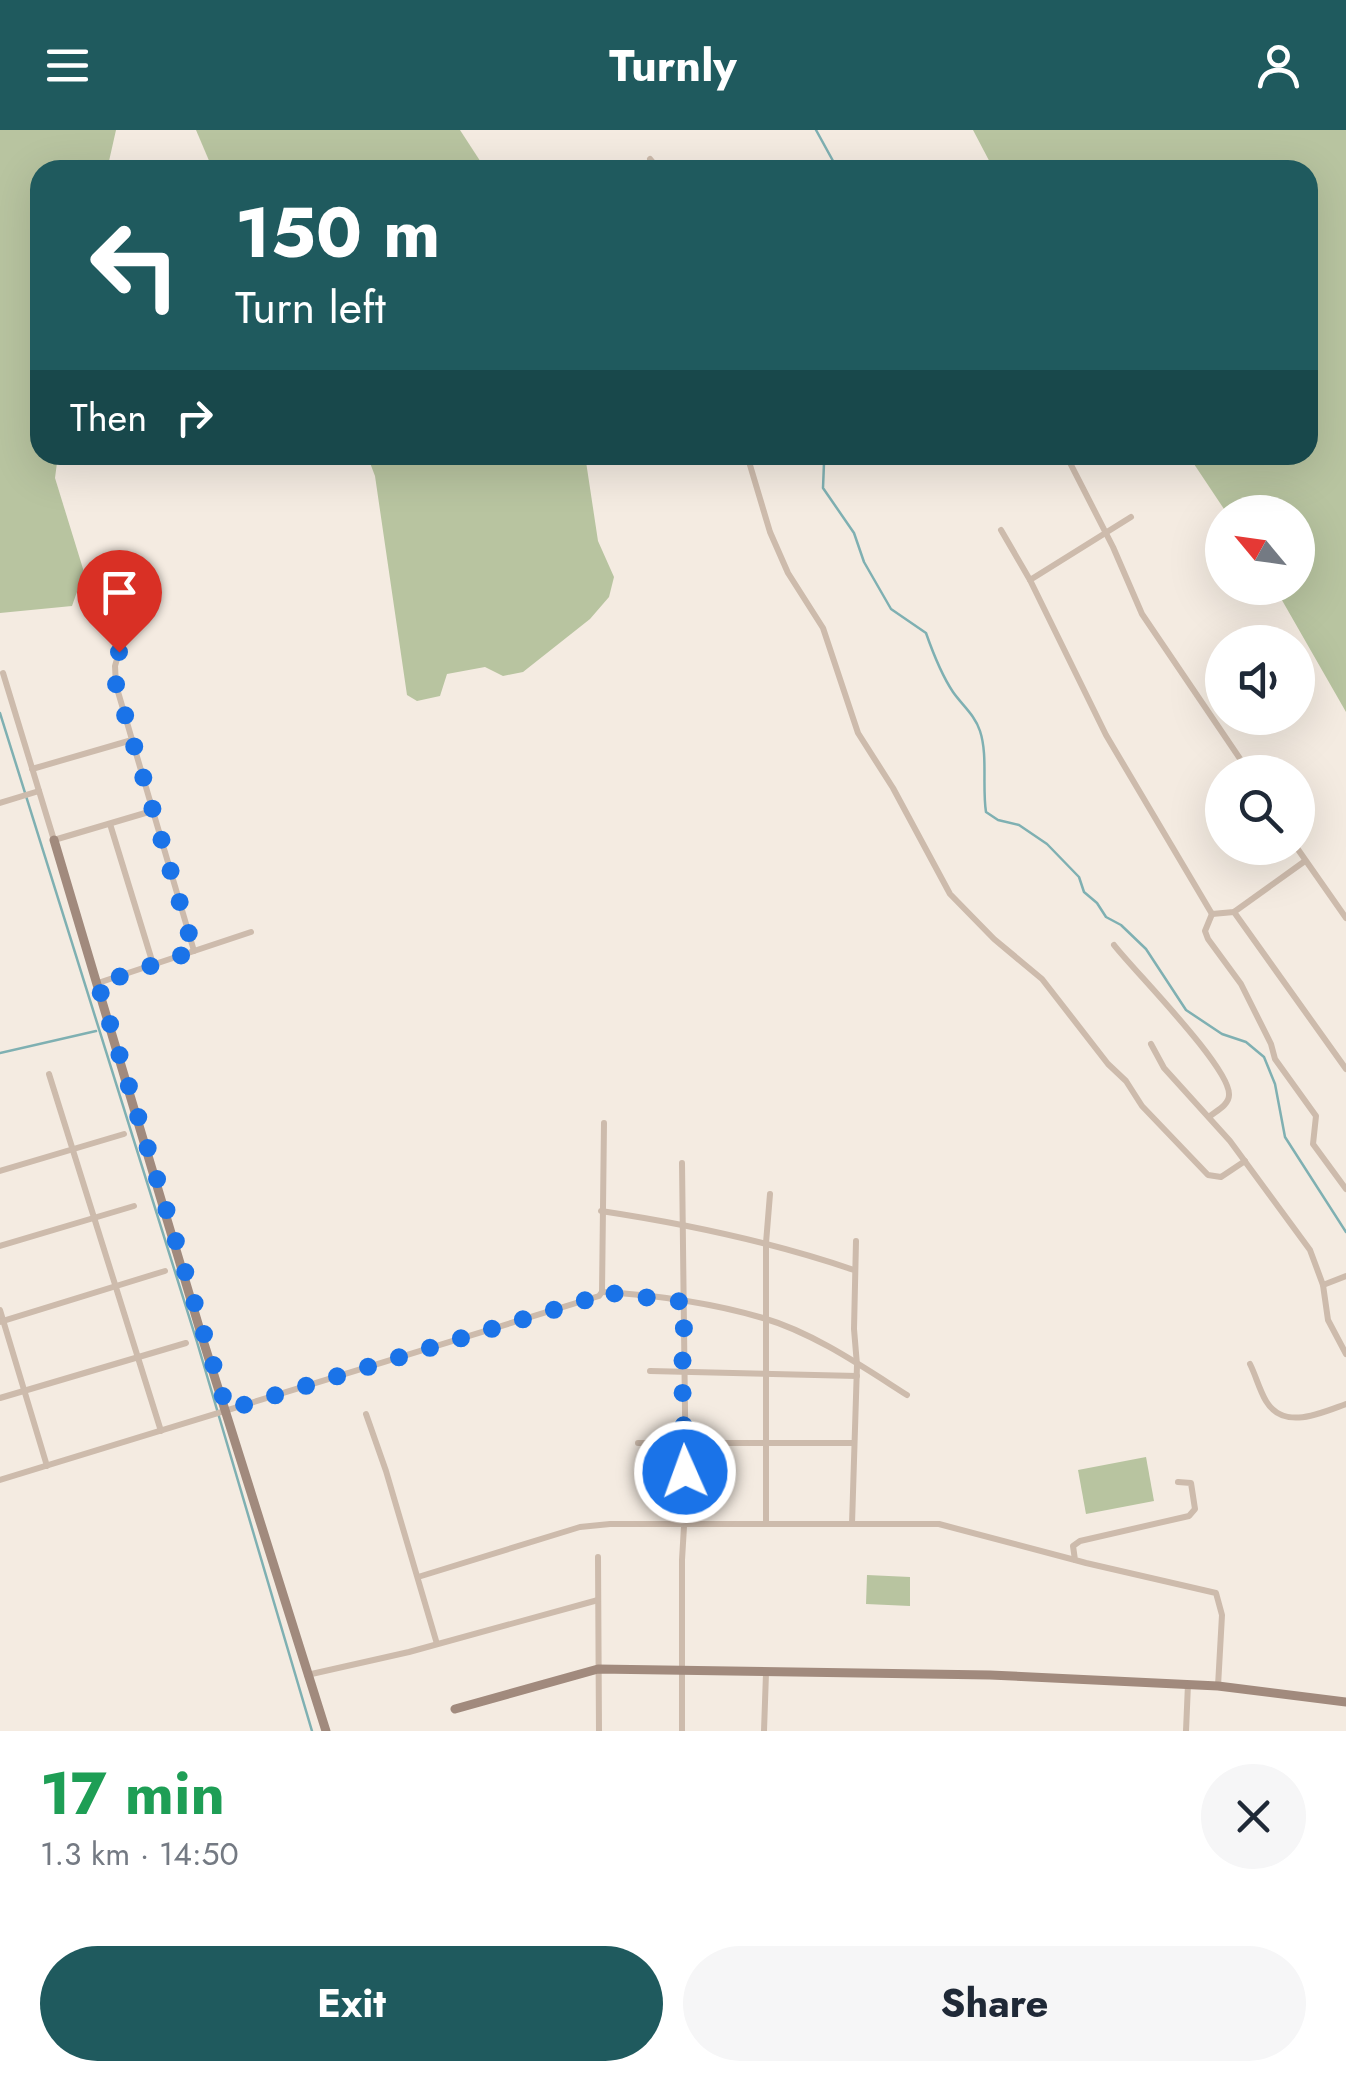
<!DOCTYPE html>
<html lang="en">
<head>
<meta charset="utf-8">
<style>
  body { margin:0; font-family:Jost,sans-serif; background:#f6f6f7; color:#1f2937; height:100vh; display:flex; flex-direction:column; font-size:38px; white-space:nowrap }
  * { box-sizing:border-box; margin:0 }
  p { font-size:32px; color:#747a83 }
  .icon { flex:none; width:55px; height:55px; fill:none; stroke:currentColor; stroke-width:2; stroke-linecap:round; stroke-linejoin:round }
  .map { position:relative; height:1601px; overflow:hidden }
  .details { display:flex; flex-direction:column; background:#fff; flex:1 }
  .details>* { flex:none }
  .top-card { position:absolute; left:30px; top:30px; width:1288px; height:305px; border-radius:30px; box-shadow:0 10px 40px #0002; background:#1f5a5e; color:#fff; overflow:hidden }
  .needle { width:65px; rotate:299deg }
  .buttons { position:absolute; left:1205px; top:365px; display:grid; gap:20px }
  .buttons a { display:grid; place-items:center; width:110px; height:110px; border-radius:50%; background:#fff; box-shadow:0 10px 40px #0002; font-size:50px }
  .pin { position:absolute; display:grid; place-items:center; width:85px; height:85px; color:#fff; margin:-102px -42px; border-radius:50% 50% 50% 0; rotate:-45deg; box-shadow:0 0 10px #0007 }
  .pin .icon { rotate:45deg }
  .me { position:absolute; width:110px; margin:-55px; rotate:358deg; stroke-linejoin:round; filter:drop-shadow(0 0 8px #0008) }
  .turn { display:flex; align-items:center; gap:35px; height:210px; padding:0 40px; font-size:45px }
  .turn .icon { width:130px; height:130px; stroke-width:2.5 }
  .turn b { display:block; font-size:70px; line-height:85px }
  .then { display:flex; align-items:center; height:95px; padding:0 40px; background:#0003; gap:20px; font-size:38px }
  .round { display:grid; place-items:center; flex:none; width:105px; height:105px; border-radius:52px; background:#f6f6f7 }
  .overview { display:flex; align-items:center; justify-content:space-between; height:170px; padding:0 40px }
  h1 { font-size:60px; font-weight:700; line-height:75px; color:#1e9e55 }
  .cta { display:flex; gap:20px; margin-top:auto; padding:20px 40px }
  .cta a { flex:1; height:115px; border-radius:60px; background:#1f5a5e; color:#fff; font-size:40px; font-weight:700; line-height:115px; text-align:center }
  .cta a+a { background:#f6f6f7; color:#1f2937 }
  header { display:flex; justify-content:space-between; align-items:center; height:130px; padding:0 40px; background:#1f5a5e; color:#fff; font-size:45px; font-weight:700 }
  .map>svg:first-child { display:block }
  .green { fill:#b8c4a0 }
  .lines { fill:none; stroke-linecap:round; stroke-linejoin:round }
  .stream { stroke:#7fb0b2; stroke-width:2.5 }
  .street { stroke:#cdbbac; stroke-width:6 }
  .secondary { stroke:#a18a7d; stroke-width:9 }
  .route { stroke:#1a73e8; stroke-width:18; stroke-dasharray:0 32.4 }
</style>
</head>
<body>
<header><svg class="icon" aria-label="menu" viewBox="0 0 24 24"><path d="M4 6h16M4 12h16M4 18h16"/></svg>Turnly<svg class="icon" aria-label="person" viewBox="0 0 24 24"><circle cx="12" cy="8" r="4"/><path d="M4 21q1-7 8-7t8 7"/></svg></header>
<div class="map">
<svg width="1346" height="1601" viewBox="0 0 1346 1601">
  <rect width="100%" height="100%" fill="#f4ebe1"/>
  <g class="green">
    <polygon points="0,0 116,0 107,40 40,40 40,325 58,325 55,348 84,442 72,476 0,483"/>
    <polygon points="196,0 460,0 486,40 213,40"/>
    <polygon points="973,0 1346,0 1346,582 1275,458 1298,458 1298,382 1226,382 1188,325 1308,325 1308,40 994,40"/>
    <polygon points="367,325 585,325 598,411 614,447 609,467 590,489 523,542 503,546 485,537 447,544 440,566 417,571 407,565 375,346"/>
    <polygon points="1146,1327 1154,1371 1086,1384 1078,1340"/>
    <polygon points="867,1445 910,1447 910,1476 866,1474"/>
  </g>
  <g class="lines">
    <g class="stream">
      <polyline points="816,0 838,40"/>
      <path d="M829 325 824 333 823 358 854 403 864 432 891 479 926 503C933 523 941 544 953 562 962 575 975 585 980 601 988 625 982 657 986 682L998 690 1019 695 1047 714 1079 747 1084 762 1097 773 1106 787 1121 795 1146 819 1186 880 1222 904 1246 912 1264 927 1275 954 1285 1007 1346 1102"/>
      <polyline points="0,583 197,1212 312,1601"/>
      <polyline points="0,923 96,901"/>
    </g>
    <g class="street">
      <polyline points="650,29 659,40"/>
      <polyline points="961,36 965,40"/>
      <polyline points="747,325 770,402 788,443 823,498 858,603 893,658 950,764 994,809 1042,849 1108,934 1126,951 1142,976 1208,1045 1221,1047 1245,1031"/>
      <polyline points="1066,325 1113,417 1142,484 1249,642"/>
      <polyline points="1131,387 1030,450 1106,605 1212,784 1234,782 1305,731"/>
      <polyline points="1001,400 1030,450"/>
      <polyline points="119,522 115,536 116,555 194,821"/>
      <polyline points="3,543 54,710 152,681"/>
      <polyline points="32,639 132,610"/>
      <polyline points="0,673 39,661"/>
      <polyline points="110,694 153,834"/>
      <polyline points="1297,718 1346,788"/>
      <polyline points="1234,782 1346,939"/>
      <polyline points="1212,784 1205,801 1208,809 1241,854 1271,914 1275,929 1316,986 1313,1014 1346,1059"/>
      <path d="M1114 815C1134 841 1231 938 1229 965 1229 975 1216 981 1209 987"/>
      <polyline points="98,853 251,802"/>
      <polyline points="1151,914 1164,938 1230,1011 1310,1120 1323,1155 1328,1190 1346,1224"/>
      <polyline points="49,944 161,1301"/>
      <polyline points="0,1041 124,1004"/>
      <path d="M601 1081C687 1094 772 1112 854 1140"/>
      <polyline points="0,1116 134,1076"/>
      <polyline points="1323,1155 1346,1146"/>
      <path d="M602 1162C655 1165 712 1173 763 1188 814 1203 863 1237 907 1265"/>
      <polyline points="0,1180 47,1336"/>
      <polyline points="0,1192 165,1141"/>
      <path d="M1250 1234C1256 1246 1259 1259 1266 1271 1284 1301 1321 1283 1346 1274"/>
      <polyline points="650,1241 857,1246"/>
      <polyline points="0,1268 186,1213"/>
      <polyline points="366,1284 386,1341 437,1514"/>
      <polyline points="638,1313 854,1313"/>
      <polyline points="0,1350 599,1166 602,1162 604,993"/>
      <polyline points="1178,1352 1191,1353 1195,1379 1189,1386 1080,1411 1073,1416 1075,1430 1086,1433 1216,1463 1222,1485 1218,1556"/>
      <polyline points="766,1393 766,1113 770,1064"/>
      <polyline points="852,1394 857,1235 854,1199 856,1111"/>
      <polyline points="598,1427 599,1601"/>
      <polyline points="418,1447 580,1397 610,1394 939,1394 1075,1430"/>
      <polyline points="307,1545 409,1522 598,1470"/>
      <polyline points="682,1601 682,1430 686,1363 682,1033"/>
      <polyline points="764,1601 766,1543"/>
      <polyline points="1186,1601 1188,1554"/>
    </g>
    <g class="secondary">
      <polyline points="54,710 202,1207 326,1601"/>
      <polyline points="455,1579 598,1539 990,1545 1218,1556 1346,1572"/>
    </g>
  </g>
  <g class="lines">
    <polyline class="route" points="119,522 116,554 194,821 98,854 227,1280 599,1166 602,1162 685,1172 682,1243 685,1342"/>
  </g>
</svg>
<div class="buttons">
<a><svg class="needle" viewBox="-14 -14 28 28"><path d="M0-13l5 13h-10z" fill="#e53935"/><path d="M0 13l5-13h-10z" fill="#747a83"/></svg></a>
<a><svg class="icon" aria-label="sound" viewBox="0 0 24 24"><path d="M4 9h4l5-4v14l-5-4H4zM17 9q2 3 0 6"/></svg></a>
<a><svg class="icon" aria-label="search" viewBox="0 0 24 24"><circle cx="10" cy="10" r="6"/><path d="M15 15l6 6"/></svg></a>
</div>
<div class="pin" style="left:119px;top:522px;background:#d93025"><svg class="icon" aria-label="arrive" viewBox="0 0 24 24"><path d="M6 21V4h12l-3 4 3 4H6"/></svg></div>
<svg class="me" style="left:685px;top:1342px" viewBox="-20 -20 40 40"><circle r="17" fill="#1a73e8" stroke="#fff" stroke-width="3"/><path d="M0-11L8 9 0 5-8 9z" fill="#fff"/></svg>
<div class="top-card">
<div class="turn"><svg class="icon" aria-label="left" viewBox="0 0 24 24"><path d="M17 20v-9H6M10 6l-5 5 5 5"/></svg><div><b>150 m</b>Turn left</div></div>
<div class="then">Then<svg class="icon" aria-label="right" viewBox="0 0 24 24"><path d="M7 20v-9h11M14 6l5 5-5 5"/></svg></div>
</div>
</div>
<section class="details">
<div class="overview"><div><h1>17 min</h1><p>1.3 km · 14:50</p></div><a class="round"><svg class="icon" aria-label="close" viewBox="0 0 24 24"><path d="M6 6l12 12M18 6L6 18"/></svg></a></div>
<div class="cta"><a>Exit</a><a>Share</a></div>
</section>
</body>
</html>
